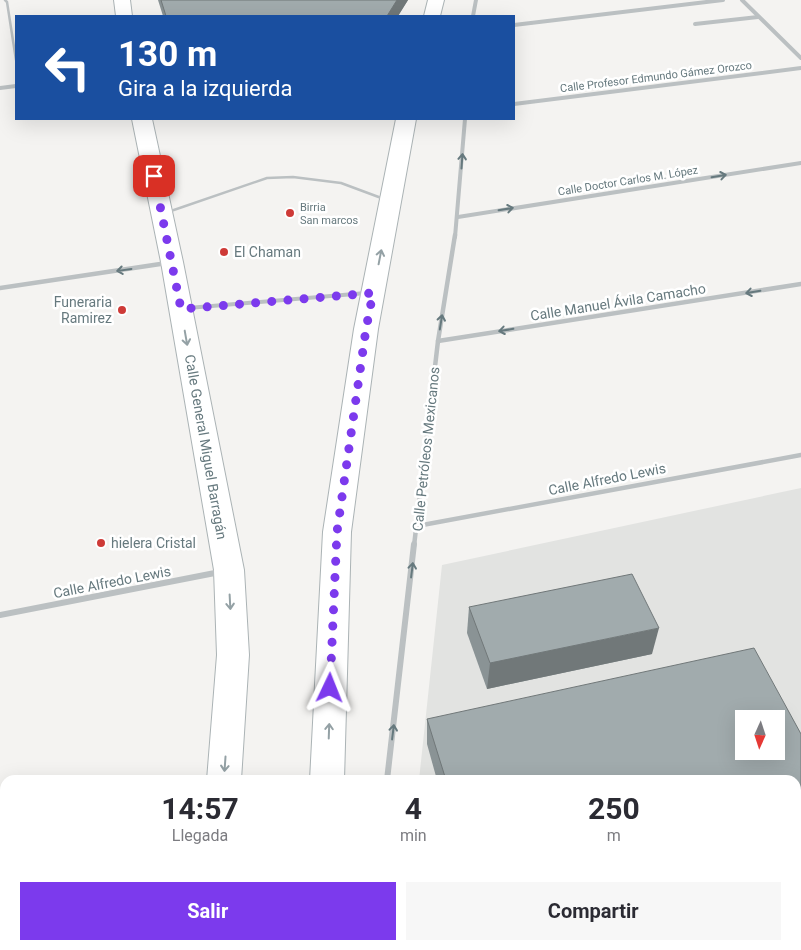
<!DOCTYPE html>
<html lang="es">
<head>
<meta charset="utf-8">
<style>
  body { margin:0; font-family:Roboto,sans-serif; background:#f7f7f7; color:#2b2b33; height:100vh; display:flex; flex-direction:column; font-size:19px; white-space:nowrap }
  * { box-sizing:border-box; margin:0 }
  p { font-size:16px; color:#7c7c81 }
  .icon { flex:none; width:28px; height:28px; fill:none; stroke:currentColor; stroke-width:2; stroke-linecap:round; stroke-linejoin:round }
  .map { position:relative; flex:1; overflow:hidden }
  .drawer { position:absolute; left:0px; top:775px; width:801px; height:175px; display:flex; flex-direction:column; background:#fff; border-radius:15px 15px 0 0; box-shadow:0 5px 20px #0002 }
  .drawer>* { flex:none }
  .hud { position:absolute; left:15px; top:15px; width:500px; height:105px; border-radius:0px; box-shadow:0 5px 20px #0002; background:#1a4fa0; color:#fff; overflow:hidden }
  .needle { width:32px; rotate:183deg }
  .fabs { position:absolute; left:735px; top:710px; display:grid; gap:10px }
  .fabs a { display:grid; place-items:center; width:50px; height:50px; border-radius:0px; background:#fff; box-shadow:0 5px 20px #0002; font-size:25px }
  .pin { position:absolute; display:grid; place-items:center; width:42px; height:42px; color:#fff; margin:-21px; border-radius:10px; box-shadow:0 2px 8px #0006 }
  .me { position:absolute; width:55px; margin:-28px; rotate:2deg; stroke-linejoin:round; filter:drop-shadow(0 0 4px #0008) }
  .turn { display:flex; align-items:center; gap:18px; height:105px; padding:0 20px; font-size:22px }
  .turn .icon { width:65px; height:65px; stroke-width:2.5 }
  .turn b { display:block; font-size:35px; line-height:42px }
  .eta { display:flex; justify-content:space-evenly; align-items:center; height:85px; text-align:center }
  .eta b { font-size:30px; font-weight:700; line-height:35px }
  .action { display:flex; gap:10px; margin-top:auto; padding:10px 20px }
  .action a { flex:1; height:58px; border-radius:0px; background:#7c3aed; color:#fff; font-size:20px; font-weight:700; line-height:58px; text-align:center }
  .action a+a { background:#f7f7f7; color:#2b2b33 }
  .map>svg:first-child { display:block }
  .built { fill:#e2e3e1; fill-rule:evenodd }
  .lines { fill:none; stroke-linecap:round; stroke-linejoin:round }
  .secondary-casing { stroke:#abb3b5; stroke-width:2 }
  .lane-far1 { stroke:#bbc0c2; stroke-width:2.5 }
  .lane { stroke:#bbc0c2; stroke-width:4 }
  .street-far2 { stroke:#bbc0c2; stroke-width:4 }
  .street-far1 { stroke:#bbc0c2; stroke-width:4.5 }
  .street { stroke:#bbc0c2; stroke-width:6 }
  .secondary { fill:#fff; fill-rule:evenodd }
  .wall { fill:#8a9395 }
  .shaded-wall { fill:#717879 }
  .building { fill:#a1abad; stroke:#717879; fill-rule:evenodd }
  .oneway { stroke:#66797e }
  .oneway2 { stroke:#94a1a5 }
  .route { stroke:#7c3aed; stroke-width:9; stroke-dasharray:0 16.2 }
  .poi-dot { fill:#ce3a37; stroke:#fff; stroke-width:2 }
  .labels { text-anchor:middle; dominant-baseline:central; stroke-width:5; stroke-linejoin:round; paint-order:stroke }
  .far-street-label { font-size:11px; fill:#66797e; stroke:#fff }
  .far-poi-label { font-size:11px; fill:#66797e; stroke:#fff; text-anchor:start }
  .poi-label { font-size:14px; fill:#66797e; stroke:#fff; text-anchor:start }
  .street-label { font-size:14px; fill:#66797e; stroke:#fff }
</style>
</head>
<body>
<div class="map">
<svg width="801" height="950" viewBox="0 0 801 950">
  <rect width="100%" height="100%" fill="#f4f3f1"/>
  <g class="built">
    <path d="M801 488V885L796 886V780H419L442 565ZM744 719H776V751H744Z"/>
    <polygon points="456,945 538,945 516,950 477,950"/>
  </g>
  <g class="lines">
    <defs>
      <g id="secondary">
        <polygon points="114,0 130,0 132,16 116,16"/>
        <polygon points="428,0 444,0 440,16 424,16"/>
        <polygon points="132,119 152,119 183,262 244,570 249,655 241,780 207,780 217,655 214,570 161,262"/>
        <polygon points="396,119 416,119 378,329 351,532 344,780 310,780 323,532 354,329"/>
        <polygon points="801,913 801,950 792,950 782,945 796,945 796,914"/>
        <rect x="194" y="945" width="38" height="5"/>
        <rect x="301" y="945" width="38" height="5"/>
        <polygon points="386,945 428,945 430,950 388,950"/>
        <polygon points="717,945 772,945 770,950 715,950"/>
      </g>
    </defs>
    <use href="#secondary" class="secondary-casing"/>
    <g class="lane-far1">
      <polyline points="5,0 7,2 16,60"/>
      <polyline points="168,212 267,178 293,177 341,183 384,199"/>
    </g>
    <polyline class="lane" points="188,308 366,293"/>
    <g class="street-far2">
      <polyline points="742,0 801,58"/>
      <polyline points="473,16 476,0"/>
      <polyline points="695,24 758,17"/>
      <polyline points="514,25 723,0"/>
      <polyline points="0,88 16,86"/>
      <polyline points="514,104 801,68"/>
      <polyline points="458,217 801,163"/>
      <polyline points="455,237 465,119"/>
    </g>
    <g class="street-far1">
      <polyline points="0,288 167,263"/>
      <polyline points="438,341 801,284"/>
      <polyline points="417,526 801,455"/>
      <polyline points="414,546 438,341 455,235"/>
    </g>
    <g class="street">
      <polyline points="0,615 220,572"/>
      <polyline points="387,780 414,544"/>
    </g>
    <use href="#secondary" class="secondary"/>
  </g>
  <g class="wall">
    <polygon points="158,0 408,0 398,16 163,16"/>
    <polygon points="469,607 652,654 487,689 467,633"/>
    <polygon points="427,719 801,734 801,821 796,822 796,780 437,780 427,744"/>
  </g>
  <g class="shaded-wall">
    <polygon points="397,0 408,0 398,16 387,16"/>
    <polygon points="659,628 652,654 487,689 490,663"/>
    <polygon points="801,801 801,821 796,822 796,802"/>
    <polygon points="133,945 142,945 141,950 133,950"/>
  </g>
  <g class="building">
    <polygon points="161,0 397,0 387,16 166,16"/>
    <polygon points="632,574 659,628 490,663 469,607"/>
    <path d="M754 648 801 734V801L796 802V780H446L427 719ZM744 719H776V751H744Z"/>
    <polygon points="44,945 133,945 133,950 43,950"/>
  </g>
  <defs><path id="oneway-shaft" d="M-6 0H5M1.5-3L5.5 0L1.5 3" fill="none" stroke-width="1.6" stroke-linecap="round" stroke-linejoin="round" transform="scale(1.25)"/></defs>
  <g class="oneway">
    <use href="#oneway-shaft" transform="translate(462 161) rotate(-86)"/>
    <use href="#oneway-shaft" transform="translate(719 176) rotate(-9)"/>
    <use href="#oneway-shaft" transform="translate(506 209) rotate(-9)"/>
    <use href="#oneway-shaft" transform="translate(124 270) rotate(172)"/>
    <use href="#oneway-shaft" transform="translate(753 292) rotate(171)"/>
    <use href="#oneway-shaft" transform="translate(441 322) rotate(-81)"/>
    <use href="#oneway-shaft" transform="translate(506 330) rotate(171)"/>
    <use href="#oneway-shaft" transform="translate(412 570) rotate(-83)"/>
    <use href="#oneway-shaft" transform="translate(393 732) rotate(-83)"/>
  </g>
  <g class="oneway2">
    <use href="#oneway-shaft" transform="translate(380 257) rotate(-79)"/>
    <use href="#oneway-shaft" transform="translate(186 338) rotate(80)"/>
    <use href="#oneway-shaft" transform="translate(230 602) rotate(87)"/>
    <use href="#oneway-shaft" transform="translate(329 731) rotate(-88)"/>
    <use href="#oneway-shaft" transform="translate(225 764) rotate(94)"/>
  </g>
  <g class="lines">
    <polyline class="route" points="154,176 181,309 373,293 366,329 337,532 330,688"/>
  </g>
  <g class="poi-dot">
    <circle cx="290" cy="213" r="5"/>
    <circle cx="224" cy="252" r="5"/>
    <circle cx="122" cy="310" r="5"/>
    <circle cx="101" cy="543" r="5"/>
  </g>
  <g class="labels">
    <g class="far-street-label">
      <text transform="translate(656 77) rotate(-7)">Calle Profesor Edmundo Gámez Orozco</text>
      <text transform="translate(628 181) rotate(-9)">Calle Doctor Carlos M. López</text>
    </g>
    <g class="far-poi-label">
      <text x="300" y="207">Birria<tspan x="300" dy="13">San marcos</tspan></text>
    </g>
    <g class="poi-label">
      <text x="234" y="252">El Chaman</text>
      <text x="112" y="302" text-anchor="end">Funeraria<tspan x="112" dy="16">Ramirez</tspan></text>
      <text x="111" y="543">hielera Cristal</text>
    </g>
    <g class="street-label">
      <text transform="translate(618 302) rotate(-9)">Calle Manuel Ávila Camacho</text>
      <text transform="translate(206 447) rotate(80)">Calle General Miguel Barragán</text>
      <text transform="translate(426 449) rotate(-84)">Calle Petróleos Mexicanos</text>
      <text transform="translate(607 479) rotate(-11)">Calle Alfredo Lewis</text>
      <text transform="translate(112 582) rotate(-11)">Calle Alfredo Lewis</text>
    </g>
  </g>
</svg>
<div class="fabs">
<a><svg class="needle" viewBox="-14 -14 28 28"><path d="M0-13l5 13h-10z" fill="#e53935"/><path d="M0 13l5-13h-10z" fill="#7c7c81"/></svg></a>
</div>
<div class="pin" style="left:154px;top:176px;background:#d93025"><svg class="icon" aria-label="arrive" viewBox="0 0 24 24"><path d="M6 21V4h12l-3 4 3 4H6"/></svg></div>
<svg class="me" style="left:330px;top:688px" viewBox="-20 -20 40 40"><path d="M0-17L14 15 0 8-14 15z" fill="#7c3aed" stroke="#fff" stroke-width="4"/></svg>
<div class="hud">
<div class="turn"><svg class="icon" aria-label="left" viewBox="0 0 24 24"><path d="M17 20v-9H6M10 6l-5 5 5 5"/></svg><div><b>130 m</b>Gira a la izquierda</div></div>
</div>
<section class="drawer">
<div class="eta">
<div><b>14:57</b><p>Llegada</p></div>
<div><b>4</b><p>min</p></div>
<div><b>250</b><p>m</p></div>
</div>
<div class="action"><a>Salir</a><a>Compartir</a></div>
</section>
</div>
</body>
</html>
